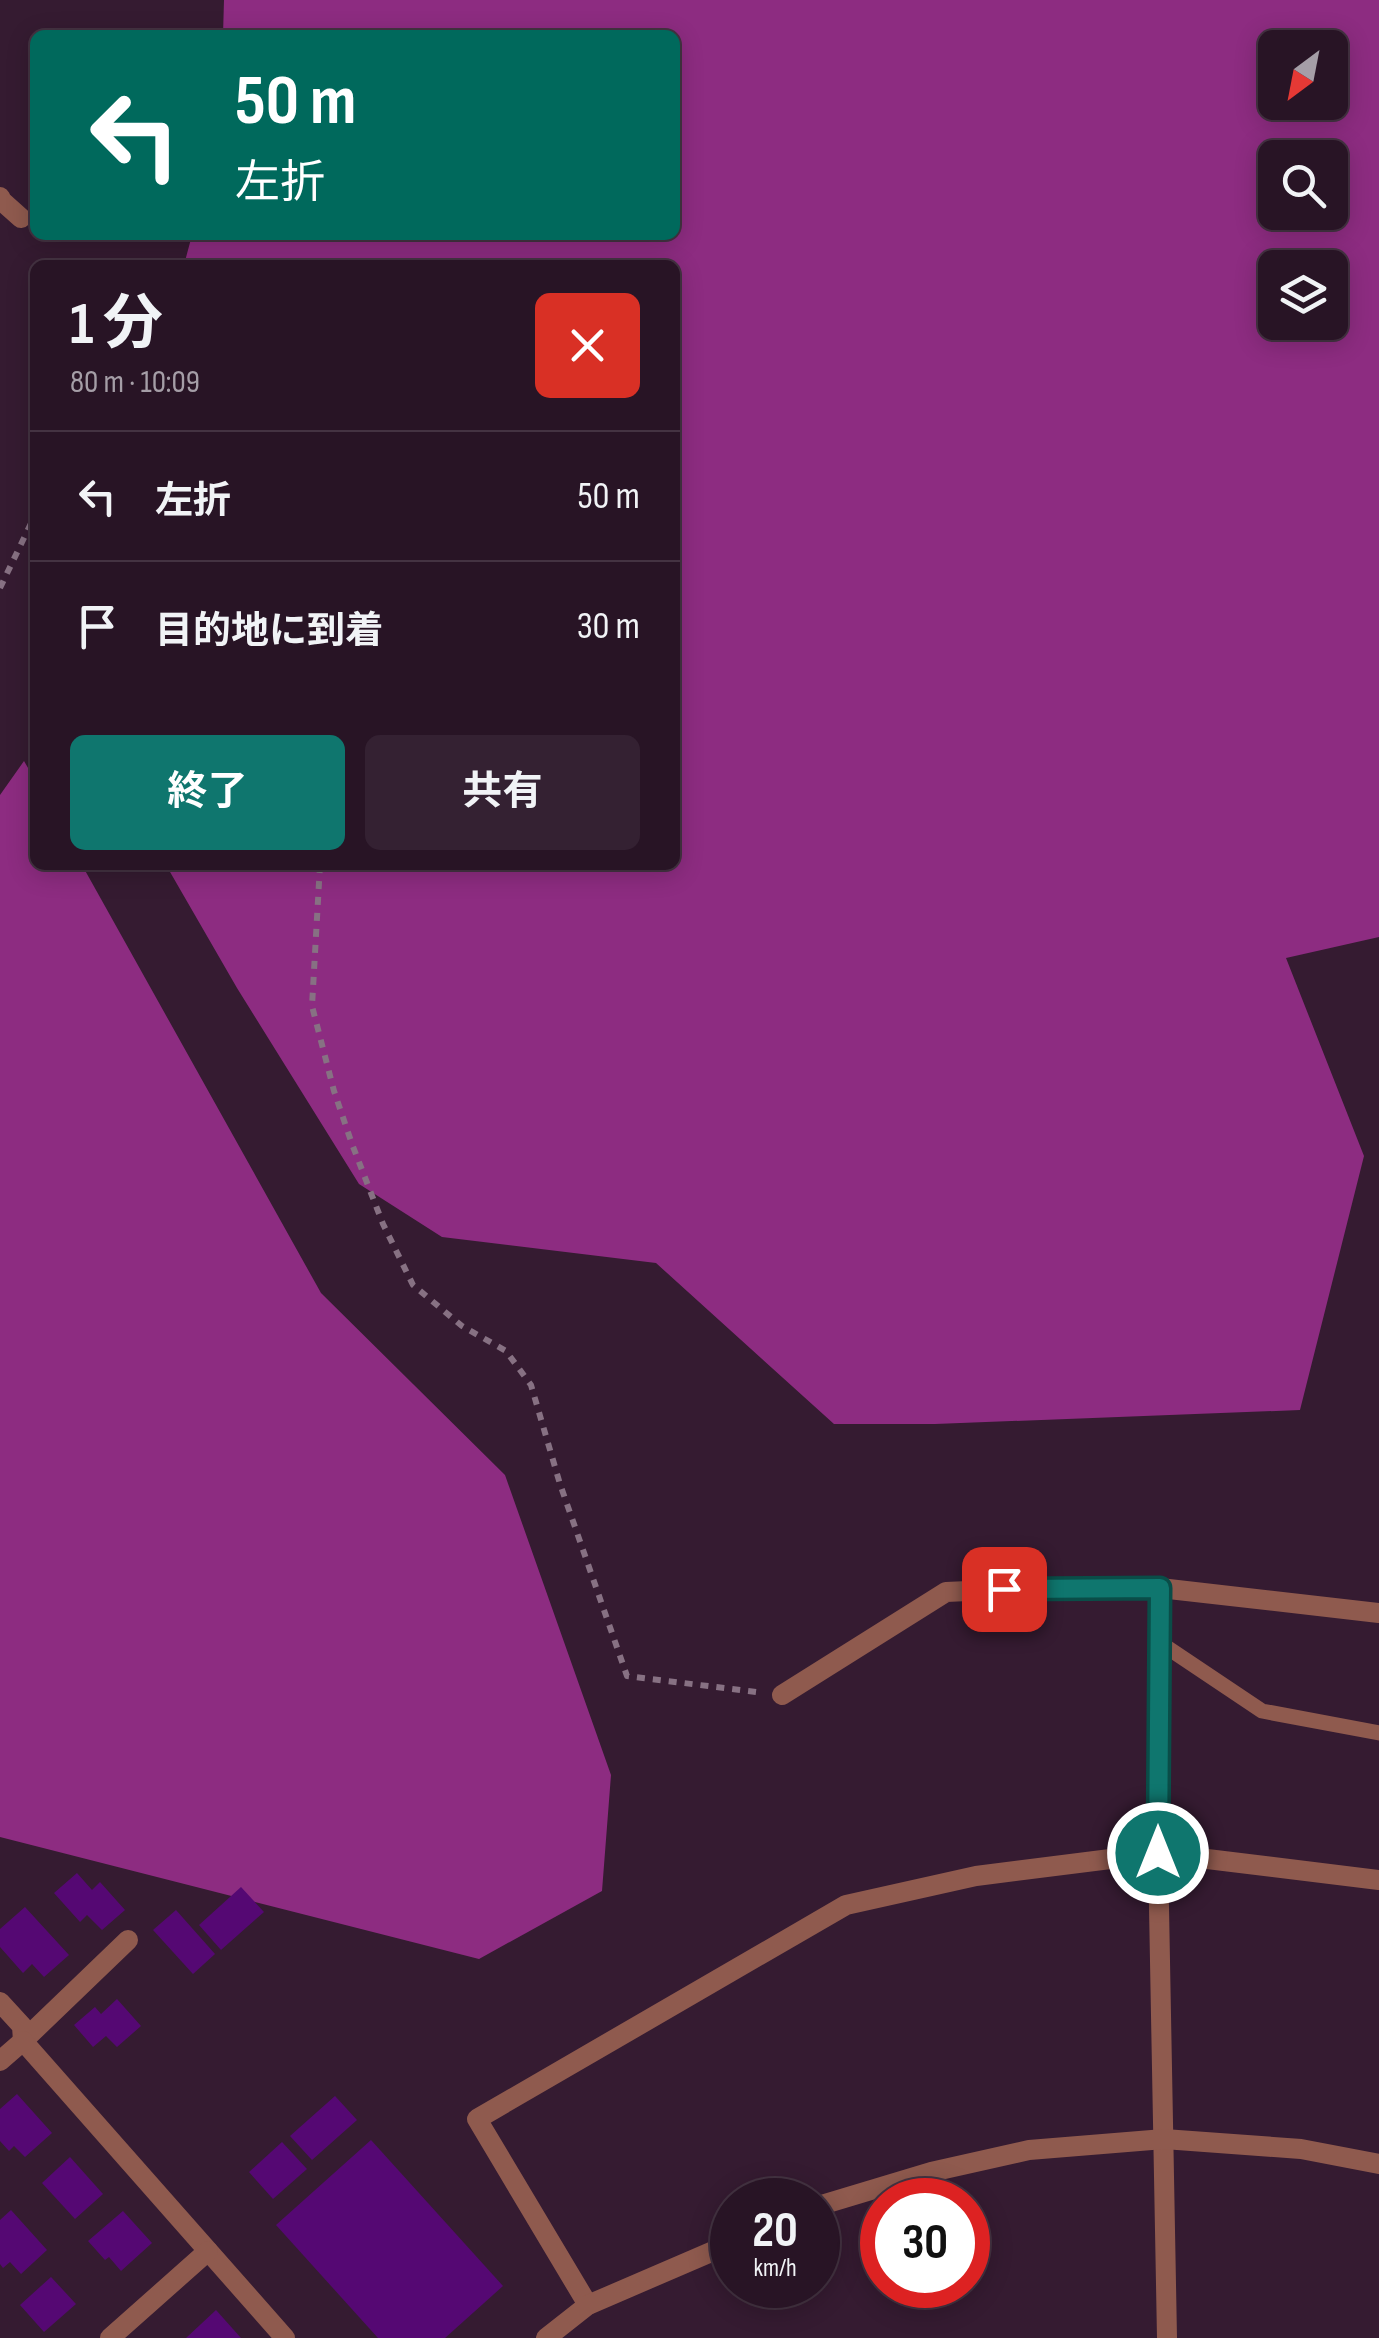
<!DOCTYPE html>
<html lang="ja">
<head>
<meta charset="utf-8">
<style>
  body { margin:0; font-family:"Sofia Sans Condensed","Noto Sans JP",sans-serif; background:#342132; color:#f1f3f6; height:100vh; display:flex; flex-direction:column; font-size:38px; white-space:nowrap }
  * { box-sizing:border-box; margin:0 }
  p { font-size:32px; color:#a59ea7 }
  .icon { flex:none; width:55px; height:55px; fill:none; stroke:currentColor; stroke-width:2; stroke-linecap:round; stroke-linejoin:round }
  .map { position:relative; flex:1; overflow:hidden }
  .sheet { position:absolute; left:30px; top:260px; width:650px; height:610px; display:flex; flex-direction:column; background:#281425; border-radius:15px; box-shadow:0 5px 25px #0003,0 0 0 2px #443342 }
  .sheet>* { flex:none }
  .banner { position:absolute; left:30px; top:30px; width:650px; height:210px; border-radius:15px; box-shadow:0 5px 25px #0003,0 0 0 2px #443342; background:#00695c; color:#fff; overflow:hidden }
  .needle { width:65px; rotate:212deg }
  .buttons { position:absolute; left:1258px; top:30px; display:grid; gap:20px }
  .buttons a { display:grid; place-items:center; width:90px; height:90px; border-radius:15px; background:#281425; box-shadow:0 5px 25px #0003,0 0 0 2px #443342; font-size:50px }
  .speed { position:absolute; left:710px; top:2178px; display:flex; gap:20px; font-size:50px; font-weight:700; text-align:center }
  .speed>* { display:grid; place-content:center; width:130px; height:130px; border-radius:50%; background:#281425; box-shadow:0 5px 25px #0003,0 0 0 2px #443342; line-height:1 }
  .speed small { font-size:25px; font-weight:400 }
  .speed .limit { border:15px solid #d22; background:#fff; color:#111 }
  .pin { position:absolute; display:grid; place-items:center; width:85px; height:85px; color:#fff; margin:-42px; border-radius:20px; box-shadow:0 5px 15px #0006 }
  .me { position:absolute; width:110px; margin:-55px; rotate:0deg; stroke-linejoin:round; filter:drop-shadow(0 0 8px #0008) }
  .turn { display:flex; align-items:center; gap:35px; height:210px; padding:0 40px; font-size:45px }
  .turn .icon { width:130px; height:130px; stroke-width:2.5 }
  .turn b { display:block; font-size:70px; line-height:85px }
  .round { display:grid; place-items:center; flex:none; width:105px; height:105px; border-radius:15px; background:#342132 }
  .headline { display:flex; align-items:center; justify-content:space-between; height:170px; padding:0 40px }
  h1 { font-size:60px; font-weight:700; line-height:75px }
  .cta { display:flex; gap:20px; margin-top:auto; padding:20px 40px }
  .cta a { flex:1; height:115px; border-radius:15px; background:#0f766e; color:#fff; font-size:40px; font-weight:700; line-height:115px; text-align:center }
  .cta a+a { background:#342132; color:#f1f3f6 }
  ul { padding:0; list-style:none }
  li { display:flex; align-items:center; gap:30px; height:130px; padding:0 40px; border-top:2px solid #443342 }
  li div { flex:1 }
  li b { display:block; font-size:38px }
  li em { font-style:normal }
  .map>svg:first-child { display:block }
  .forest { fill:#8d2c81; fill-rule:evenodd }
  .building { fill:#550873 }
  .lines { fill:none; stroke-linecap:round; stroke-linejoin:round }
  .path { stroke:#877183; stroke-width:6; stroke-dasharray:8 8; stroke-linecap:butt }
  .service { stroke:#8f5a4e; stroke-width:15 }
  .minor { stroke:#8f5a4e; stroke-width:20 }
  .route-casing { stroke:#0a4d48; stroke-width:25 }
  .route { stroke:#0f766e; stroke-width:18 }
</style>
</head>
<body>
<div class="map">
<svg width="1379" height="2338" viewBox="0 0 1379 2338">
  <rect width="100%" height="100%" fill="#351b31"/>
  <g class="forest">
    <path d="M224 0H1379V937L1286 958 1364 1156 1300 1410 935 1424H834L656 1263 442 1237 359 1184 237 988 166 865H675V265H184L192 235H675V35H223ZM1275 48H1330V102H1275ZM1275 158H1330V212H1275ZM1275 268H1330V322H1275Z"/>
    <polygon points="24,761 35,780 35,865 82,865 321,1293 505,1475 611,1775 602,1891 479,1959 0,1837 0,795"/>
  </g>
  <g class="building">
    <polygon points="77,1873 92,1890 100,1882 125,1910 102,1930 87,1915 80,1922 54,1893"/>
    <polygon points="241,1887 264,1912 221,1950 199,1925"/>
    <polygon points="25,1907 69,1955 44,1977 32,1964 23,1973 0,1947 0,1929"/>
    <polygon points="176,1910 215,1954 193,1974 153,1930"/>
    <polygon points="117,1999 141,2026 117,2047 106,2036 93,2047 74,2025 95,2007 101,2014"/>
    <polygon points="17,2094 52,2133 25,2157 14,2146 9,2151 0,2141 0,2109"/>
    <polygon points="335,2096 357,2120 312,2160 290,2136"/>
    <polygon points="371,2140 503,2286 445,2338 378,2338 276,2225"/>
    <polygon points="282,2142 307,2169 273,2199 249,2172"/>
    <polygon points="70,2157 103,2194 75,2219 42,2183"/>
    <polygon points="11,2210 47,2250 21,2274 10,2262 3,2268 0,2264 0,2220"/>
    <polygon points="123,2211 152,2243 121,2271 109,2257 105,2260 88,2241"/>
    <polygon points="51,2277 76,2304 44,2332 20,2305"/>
    <polygon points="216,2310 241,2338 186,2338"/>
  </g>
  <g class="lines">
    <g class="path">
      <polyline points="0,588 35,515"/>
      <polyline points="320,865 312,1006 334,1091 352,1144 383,1224 413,1285 462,1326 506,1351 531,1385 560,1484 627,1676 756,1692"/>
    </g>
    <polyline class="service" points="1159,1642 1262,1711 1379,1733"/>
    <g class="minor">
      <polyline points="0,197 2,201 21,218"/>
      <polyline points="1160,1588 1158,1853 1167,2338"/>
      <polyline points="782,1695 946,1592 1034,1588 1160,1588 1379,1613"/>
      <polyline points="0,2002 22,2026 23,2041 128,1940"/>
      <polyline points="0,2061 23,2041 285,2338"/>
      <polyline points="818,2206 931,2172 1029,2150 1164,2139 1301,2149 1379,2164"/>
      <polyline points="588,2305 477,2119 846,1905 976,1876 1158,1853 1379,1880"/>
      <polyline points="110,2338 208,2251"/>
      <polyline points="546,2338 588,2305 732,2243"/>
    </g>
  </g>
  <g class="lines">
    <defs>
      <polyline id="route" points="1004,1589 1160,1588 1158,1853"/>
    </defs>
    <use href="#route" class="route-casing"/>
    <use href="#route" class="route"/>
  </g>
</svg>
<div class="buttons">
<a><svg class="needle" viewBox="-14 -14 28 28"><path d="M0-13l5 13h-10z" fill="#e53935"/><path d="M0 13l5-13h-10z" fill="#a59ea7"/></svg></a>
<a><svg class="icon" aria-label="search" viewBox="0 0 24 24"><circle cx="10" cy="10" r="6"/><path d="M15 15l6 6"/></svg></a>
<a><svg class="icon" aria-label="layers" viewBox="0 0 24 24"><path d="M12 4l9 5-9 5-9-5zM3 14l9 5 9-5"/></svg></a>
</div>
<div class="speed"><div>20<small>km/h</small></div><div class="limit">30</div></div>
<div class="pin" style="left:1004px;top:1589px;background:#d93025"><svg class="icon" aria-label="arrive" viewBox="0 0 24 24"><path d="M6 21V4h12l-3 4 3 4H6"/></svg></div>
<svg class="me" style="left:1158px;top:1853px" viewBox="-20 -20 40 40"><circle r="17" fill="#0f766e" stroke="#fff" stroke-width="3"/><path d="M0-11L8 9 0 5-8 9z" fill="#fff"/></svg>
<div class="banner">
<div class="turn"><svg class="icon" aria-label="left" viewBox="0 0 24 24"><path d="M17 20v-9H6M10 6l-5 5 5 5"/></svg><div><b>50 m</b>左折</div></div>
</div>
<section class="sheet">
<div class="headline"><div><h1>1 分</h1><p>80 m · 10:09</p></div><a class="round" style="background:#d93025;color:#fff"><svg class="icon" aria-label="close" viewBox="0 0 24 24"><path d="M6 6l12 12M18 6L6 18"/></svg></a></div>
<ul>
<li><svg class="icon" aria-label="left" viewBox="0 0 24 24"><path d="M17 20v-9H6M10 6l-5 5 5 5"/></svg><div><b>左折</b></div><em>50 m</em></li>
<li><svg class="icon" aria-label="arrive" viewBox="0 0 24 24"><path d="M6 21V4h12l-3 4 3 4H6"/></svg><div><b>目的地に到着</b></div><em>30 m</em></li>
</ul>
<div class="cta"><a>終了</a><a>共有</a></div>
</section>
</div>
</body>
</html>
